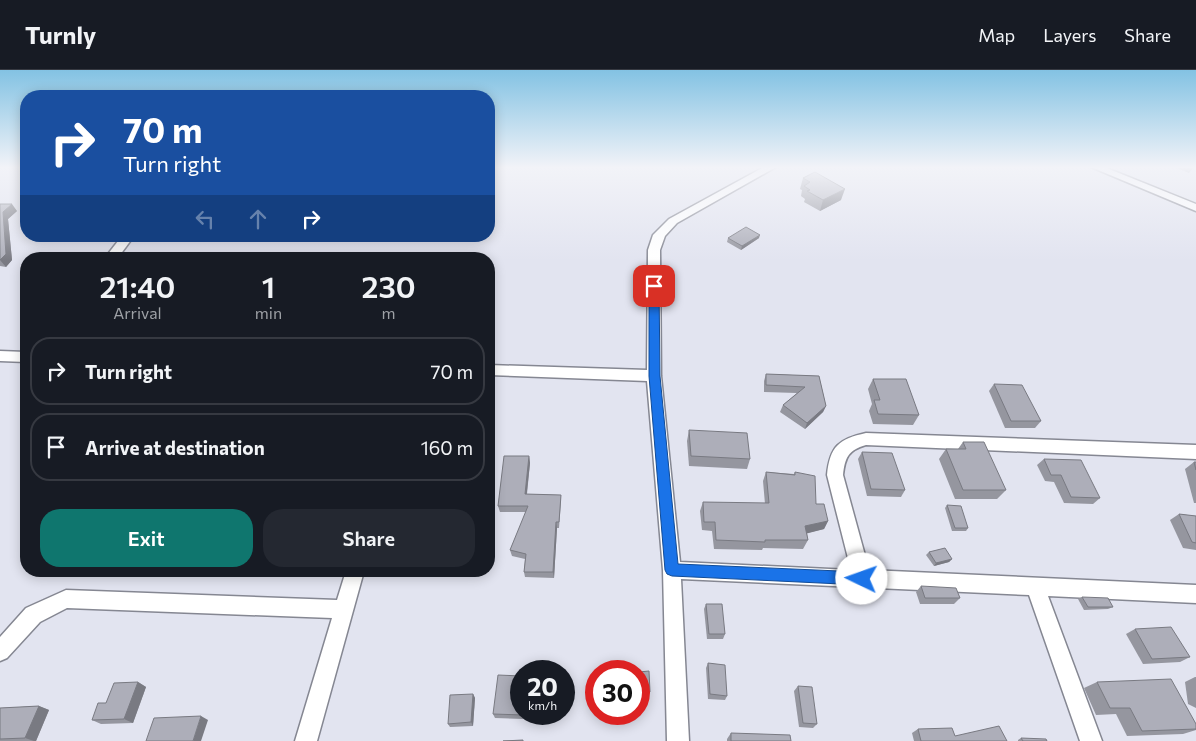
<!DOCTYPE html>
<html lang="en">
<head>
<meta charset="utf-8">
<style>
  body { margin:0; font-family:Commissioner,sans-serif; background:#242831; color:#f1f3f6; height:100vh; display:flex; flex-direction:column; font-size:19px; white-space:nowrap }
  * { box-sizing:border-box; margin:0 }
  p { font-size:16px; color:#9ea1a6 }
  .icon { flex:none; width:28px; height:28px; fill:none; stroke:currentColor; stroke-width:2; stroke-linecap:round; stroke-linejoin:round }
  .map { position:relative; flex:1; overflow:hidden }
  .sheet { position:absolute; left:20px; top:182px; width:475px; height:325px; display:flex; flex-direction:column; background:#171b24; border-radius:20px; box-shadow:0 2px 12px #0003 }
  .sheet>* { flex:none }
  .guide { position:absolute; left:20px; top:20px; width:475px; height:152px; border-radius:20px; box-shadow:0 2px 12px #0003; background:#1a4fa0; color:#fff; overflow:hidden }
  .speed { position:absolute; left:510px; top:590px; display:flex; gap:10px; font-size:25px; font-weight:700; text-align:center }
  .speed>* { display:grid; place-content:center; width:65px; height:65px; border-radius:50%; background:#171b24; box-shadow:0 2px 12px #0003; line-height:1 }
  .speed small { font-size:12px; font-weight:400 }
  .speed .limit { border:8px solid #d22; background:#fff; color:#111 }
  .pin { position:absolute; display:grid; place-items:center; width:42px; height:42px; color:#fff; margin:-21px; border-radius:10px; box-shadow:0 2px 8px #0006 }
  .me { position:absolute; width:55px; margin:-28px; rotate:273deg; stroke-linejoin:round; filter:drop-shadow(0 0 4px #0008) }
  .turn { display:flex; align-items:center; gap:18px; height:105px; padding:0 20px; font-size:22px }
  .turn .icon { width:65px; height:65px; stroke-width:2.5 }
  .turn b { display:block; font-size:35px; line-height:42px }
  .lanes { display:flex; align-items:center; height:48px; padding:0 20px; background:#0003; justify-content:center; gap:25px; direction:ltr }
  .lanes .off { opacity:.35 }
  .eta { display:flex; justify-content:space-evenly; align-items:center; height:85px; text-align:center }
  .eta b { font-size:30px; font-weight:600; line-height:35px }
  .primary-button { display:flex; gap:10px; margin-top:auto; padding:10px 20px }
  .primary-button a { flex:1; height:58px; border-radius:20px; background:#0f766e; color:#fff; font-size:20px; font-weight:600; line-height:58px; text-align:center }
  .primary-button a+a { background:#242831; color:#f1f3f6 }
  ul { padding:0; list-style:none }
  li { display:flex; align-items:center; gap:15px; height:68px; margin:0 10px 8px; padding:0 10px; border:2px solid #363941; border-radius:20px }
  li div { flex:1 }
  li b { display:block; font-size:19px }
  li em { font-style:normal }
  header { display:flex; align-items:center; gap:30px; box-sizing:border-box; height:70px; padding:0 25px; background:#171b24; border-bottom:1px solid #363941 }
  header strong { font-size:24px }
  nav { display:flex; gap:28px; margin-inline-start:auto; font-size:18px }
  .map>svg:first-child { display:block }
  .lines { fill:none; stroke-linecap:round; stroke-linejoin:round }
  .minor-casing { stroke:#858792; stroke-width:3 }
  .minor { fill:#fff; fill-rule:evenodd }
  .wall { fill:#95969f }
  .shaded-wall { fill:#797a82 }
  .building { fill:#adaeb9; stroke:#797a82 }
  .route { fill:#1a73e8; stroke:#114b97 }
</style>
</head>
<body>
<header>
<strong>Turnly</strong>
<nav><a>Map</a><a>Layers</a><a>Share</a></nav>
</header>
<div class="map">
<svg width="1196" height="671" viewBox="0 0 1196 671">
  <rect width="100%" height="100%" fill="#e2e4f0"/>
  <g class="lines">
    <defs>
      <g id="minor">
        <path d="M764 97H776L677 153 665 166 660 180 661 306 680 492 851 500 827 405C830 376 839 369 866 363L1196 375V389L866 375C848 380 845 388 843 405L869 500 1196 515V533L1048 526 1102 671H1080L1029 525 681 509 689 671H667L663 500 647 311 489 305V295L647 300 648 180 653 165 669 149Z"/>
        <polygon points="1091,97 1104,97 1196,134 1196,141"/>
        <polygon points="122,166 134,166 117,189 104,189"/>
        <polygon points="0,281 26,282 26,292 0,291"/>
        <polygon points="346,501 364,501 317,671 295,671 332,548 67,538 40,552 7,588 0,591 0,567 26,538 66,520 337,530"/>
      </g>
    </defs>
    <use href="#minor" class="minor-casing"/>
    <use href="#minor" class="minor"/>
  </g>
  <g class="wall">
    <polygon points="1174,97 1194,97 1189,103"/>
    <polygon points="803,108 841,130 820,141 804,132 805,129 801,126 802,120 800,119"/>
    <polygon points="0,134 17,141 8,149 12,190 6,197 0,196"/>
    <polygon points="43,166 86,166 85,168 44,168"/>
    <polygon points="728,168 759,168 741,180 727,172"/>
    <polygon points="766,304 819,306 826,336 823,342 805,359 780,342 783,335 797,323 764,322 764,311"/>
    <polygon points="873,309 919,345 913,355 873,354 869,341 872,334 868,319"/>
    <polygon points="994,314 1041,351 1035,358 1005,358 989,321"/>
    <polygon points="689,360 750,389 747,399 689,396 687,371"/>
    <polygon points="963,372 1006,420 997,429 955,429 939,389 946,379 958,379"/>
    <polygon points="862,382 905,420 901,427 867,426 858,389"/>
    <polygon points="529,386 530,393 527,424 561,425 561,431 559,458 557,458 554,508 525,507 524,502 525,489 512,486 510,480 526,442 500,442 498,436"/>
    <polygon points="1044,389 1100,428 1093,434 1064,433 1054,412 1045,411 1037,395"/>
    <polygon points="1194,392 1196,392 1196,433 1194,433 1185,399"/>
    <polygon points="766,402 794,404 795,402 816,434 828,451 824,459 807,463 808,470 803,479 763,478 762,480 714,479 712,461 702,460 700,441 703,432 765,434 763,411"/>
    <polygon points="947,435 968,458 966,461 952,461 945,438"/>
    <polygon points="1179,444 1196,446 1196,480 1183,478 1170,450"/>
    <polygon points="929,482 952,489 949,492 934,496 926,485"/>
    <polygon points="921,516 960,528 954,534 920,534 916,522"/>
    <polygon points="1082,527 1113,537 1108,539 1084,540 1078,529"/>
    <polygon points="706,534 725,564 723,569 707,569 704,539"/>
    <polygon points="1135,559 1190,587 1180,592 1143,594 1126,564"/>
    <polygon points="708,593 727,626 725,630 708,629 706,598"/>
    <polygon points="639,602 650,622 649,624 639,624"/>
    <polygon points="1195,607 1196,607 1196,638 1188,634 1185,612"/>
    <polygon points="138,612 146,617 133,653 101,654 92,650 106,633"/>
    <polygon points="1097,612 1196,654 1196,660 1183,664 1127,666 1116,644 1096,645 1084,618"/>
    <polygon points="798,616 817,654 813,658 799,657 794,621"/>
    <polygon points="473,624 475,628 473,656 450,657 448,654"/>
    <polygon points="39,636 49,640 36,671 0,671 0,638"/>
    <polygon points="493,644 525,644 524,649 495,648"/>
    <polygon points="918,659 955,666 1007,671 914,671 912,663"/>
    <polygon points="731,663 791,671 727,671 727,669"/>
    <polygon points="1021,668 1047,671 1018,671 1018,670"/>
  </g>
  <g class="shaded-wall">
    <polygon points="845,119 841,130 820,141 823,130"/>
    <polygon points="12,134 17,141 8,149 12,190 6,197 0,190 3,142"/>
    <polygon points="760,165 759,168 741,180 742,176"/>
    <polygon points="826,336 823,342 805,359 807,353"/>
    <polygon points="529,386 530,393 526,430 525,424"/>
    <polygon points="828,451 824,459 801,465 805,456"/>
    <polygon points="556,452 557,458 554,508 553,502"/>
    <polygon points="952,489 949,492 934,496 936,493"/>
    <polygon points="138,612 146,617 133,653 124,649"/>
    <polygon points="473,624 475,628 473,656 471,652"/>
    <polygon points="39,636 49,640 36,671 34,671 25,668"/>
    <polygon points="201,646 208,650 201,671 193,671"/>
  </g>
  <g class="building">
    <polygon points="815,102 845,119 823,130 807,121 810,120 804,116 810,112 803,108"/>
    <polygon points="0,134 12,134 3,142 6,184 0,190"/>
    <polygon points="746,157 760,165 742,176 728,168"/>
    <polygon points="766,304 819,306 826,336 807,353 783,335 805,317 766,315"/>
    <polygon points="873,309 906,309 919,345 878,344 874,330 880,330"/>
    <polygon points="994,314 1022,315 1041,351 1011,351"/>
    <polygon points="689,360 747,363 750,389 691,386"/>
    <polygon points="963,372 984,372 1006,420 963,420 946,379 966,379"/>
    <polygon points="862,382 892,383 905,420 871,419"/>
    <polygon points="504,386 529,386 525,424 561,425 559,452 556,452 553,502 524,502 526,484 510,480 528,436 498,436"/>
    <polygon points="1044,389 1081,390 1100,428 1071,427 1061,405 1051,405"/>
    <polygon points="1194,392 1196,392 1196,400"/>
    <polygon points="766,402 795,405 795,402 815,406 816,434 824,434 828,451 805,456 808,470 765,470 765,472 716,470 715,452 704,452 703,432 769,433"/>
    <polygon points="947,435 961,436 968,458 955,458"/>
    <polygon points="1179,444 1196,446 1196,473 1192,472"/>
    <polygon points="945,478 952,489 936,493 929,482"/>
    <polygon points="921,516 956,518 960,528 925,528"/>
    <polygon points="1082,527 1108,528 1113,537 1088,537"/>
    <polygon points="706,534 722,534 725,564 709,564"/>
    <polygon points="1171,557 1190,587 1152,589 1135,559"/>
    <polygon points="708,593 725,595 727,626 710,624"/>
    <polygon points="649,601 650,622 639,622 639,602"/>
    <polygon points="498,605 521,606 521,644 523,644 523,645 493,644"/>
    <polygon points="1171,609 1196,654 1196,659 1142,661 1130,638 1110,638 1097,612"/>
    <polygon points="138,612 124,649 92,650 98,633 106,633 114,613"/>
    <polygon points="798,616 812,617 817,654 803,653"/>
    <polygon points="473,624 471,652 448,654 450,625"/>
    <polygon points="39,636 25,668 0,669 0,638"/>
    <polygon points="201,646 193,671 146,671 154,648"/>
    <polygon points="999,656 1007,671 921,671 918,659 952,658 955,666"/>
    <polygon points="731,663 790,665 791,671 731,671"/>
    <polygon points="1021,668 1046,669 1047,671 1023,671"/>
    <polygon points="523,670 523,671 503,671"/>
  </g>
  <linearGradient id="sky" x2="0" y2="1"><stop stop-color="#83c2e3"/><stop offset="0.51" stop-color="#f2f3f8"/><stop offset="1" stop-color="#f2f3f8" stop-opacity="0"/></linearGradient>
  <rect width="1196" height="191" fill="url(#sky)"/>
  <polygon class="route" points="654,213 659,216 660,306 678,494 862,502 867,504 869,509 867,513 862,515 672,506 667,504 665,500 649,306 649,216"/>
</svg>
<div class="speed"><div>20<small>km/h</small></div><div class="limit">30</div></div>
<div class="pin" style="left:654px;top:216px;background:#d93025"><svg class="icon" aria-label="arrive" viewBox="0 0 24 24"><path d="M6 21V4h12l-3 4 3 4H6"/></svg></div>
<svg class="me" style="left:862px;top:509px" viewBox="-20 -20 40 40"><circle r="19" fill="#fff"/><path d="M0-13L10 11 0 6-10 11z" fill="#1a73e8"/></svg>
<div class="guide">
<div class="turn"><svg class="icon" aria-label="right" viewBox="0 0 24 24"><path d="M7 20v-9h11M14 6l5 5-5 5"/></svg><div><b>70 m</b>Turn right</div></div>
<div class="lanes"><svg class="icon off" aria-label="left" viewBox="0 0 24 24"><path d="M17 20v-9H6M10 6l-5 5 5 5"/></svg><svg class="icon off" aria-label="ahead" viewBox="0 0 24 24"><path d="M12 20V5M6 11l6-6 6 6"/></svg><svg class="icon" aria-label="right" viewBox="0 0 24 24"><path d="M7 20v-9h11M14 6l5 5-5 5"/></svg></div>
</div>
<section class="sheet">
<div class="eta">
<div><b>21:40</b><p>Arrival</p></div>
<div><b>1</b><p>min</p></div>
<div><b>230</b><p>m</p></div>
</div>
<ul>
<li><svg class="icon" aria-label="right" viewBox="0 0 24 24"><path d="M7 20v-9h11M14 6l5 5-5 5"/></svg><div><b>Turn right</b></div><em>70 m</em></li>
<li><svg class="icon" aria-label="arrive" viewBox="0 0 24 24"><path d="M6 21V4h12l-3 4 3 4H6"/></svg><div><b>Arrive at destination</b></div><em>160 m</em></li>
</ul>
<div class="primary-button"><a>Exit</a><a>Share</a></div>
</section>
</div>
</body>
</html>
